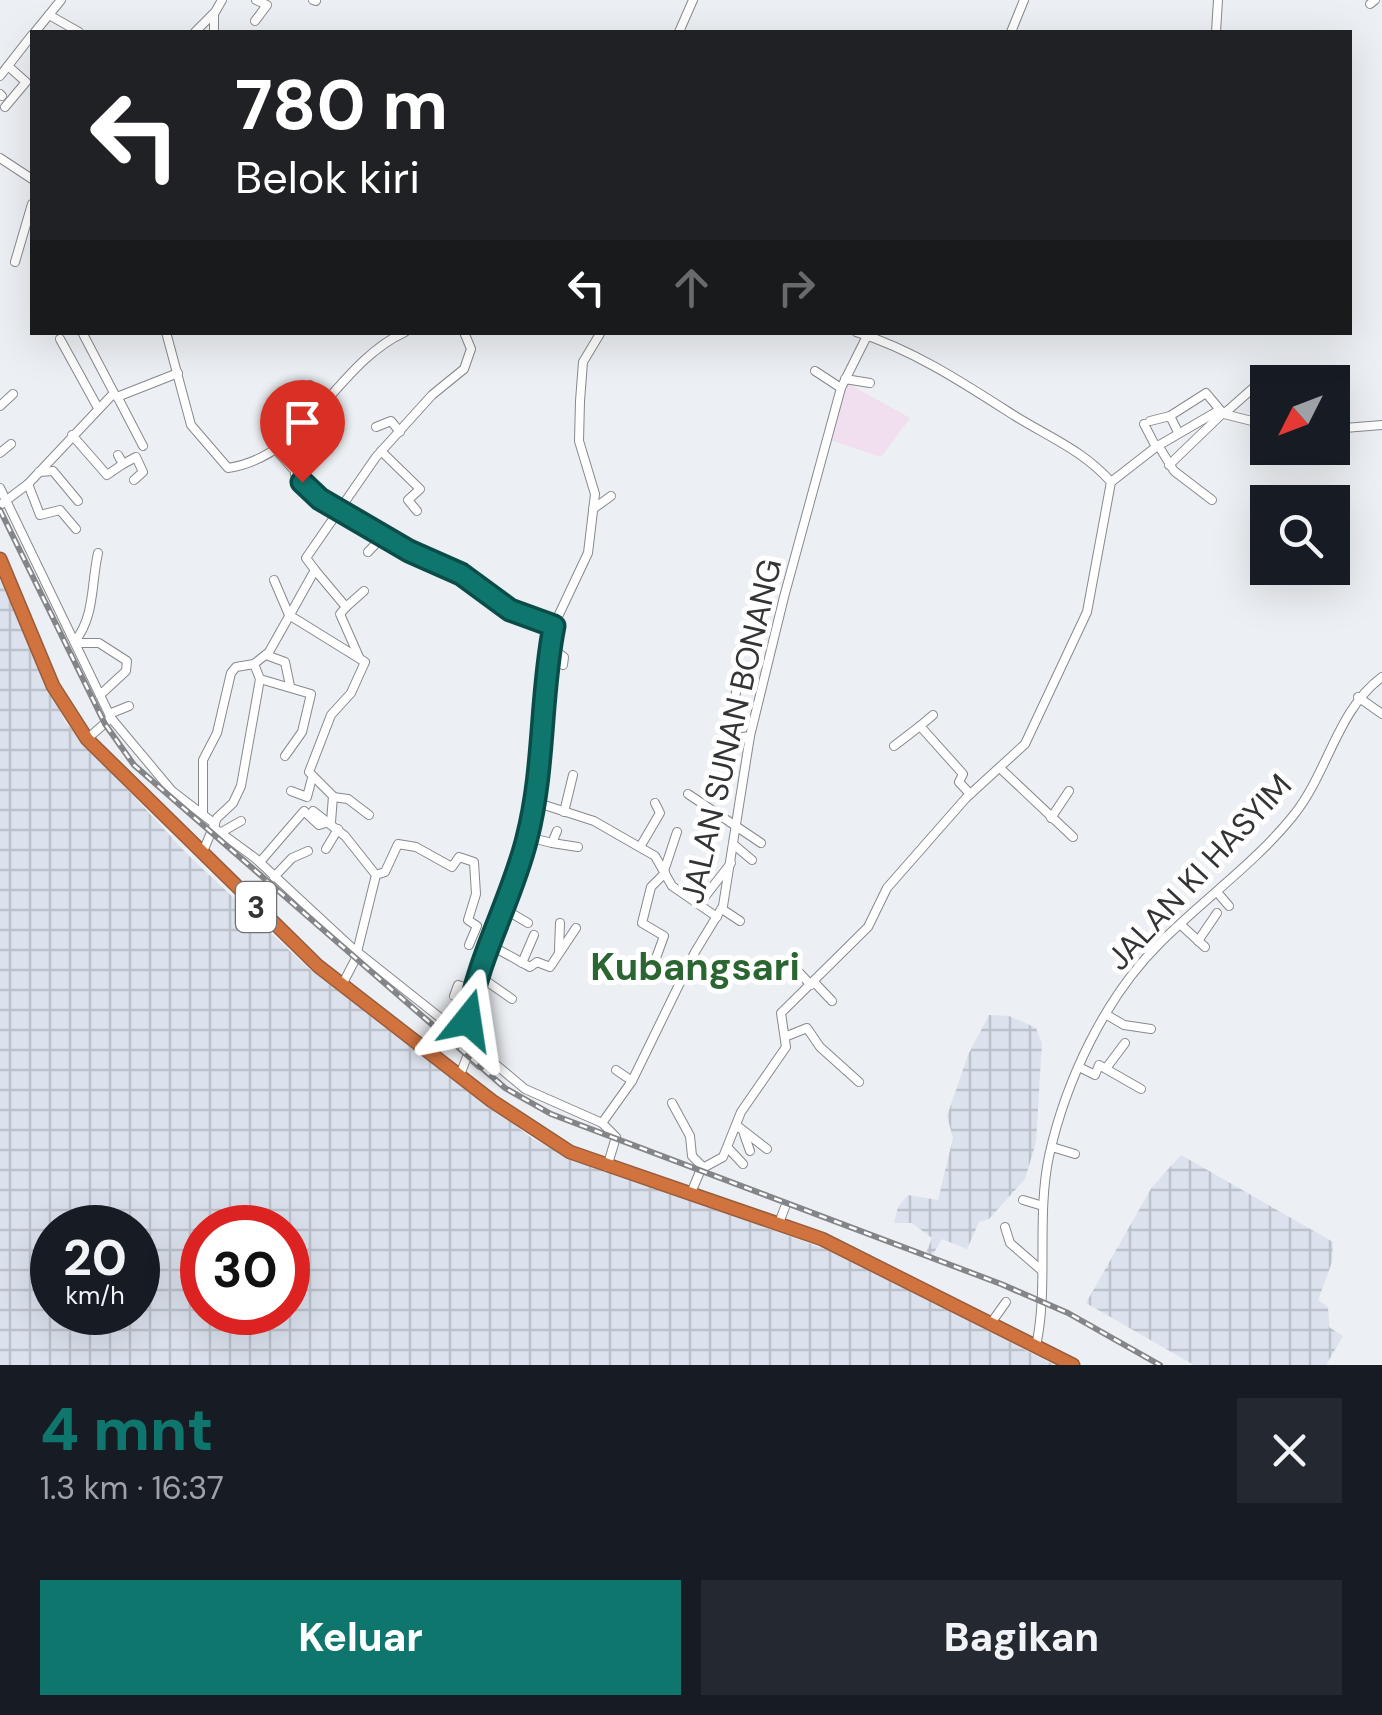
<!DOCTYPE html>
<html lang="id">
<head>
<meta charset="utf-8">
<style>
  body { margin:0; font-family:"DM Sans",sans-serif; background:#242831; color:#f1f3f6; height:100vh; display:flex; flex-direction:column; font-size:38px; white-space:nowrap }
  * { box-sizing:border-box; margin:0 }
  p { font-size:32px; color:#9ea1a6 }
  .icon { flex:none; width:55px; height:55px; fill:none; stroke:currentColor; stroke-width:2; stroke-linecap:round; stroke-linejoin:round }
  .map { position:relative; height:1365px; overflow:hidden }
  .drawer { display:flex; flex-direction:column; background:#171b24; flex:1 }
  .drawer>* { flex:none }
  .top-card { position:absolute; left:30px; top:30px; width:1322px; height:305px; border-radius:0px; box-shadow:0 10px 40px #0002; background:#202124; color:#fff; overflow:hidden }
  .needle { width:65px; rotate:228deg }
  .fabs { position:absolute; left:1250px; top:365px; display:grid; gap:20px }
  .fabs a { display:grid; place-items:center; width:100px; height:100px; border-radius:0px; background:#171b24; box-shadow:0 10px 40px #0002; font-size:50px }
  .speed { position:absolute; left:30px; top:1205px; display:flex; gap:20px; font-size:50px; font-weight:700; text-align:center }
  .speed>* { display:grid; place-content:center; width:130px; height:130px; border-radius:50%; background:#171b24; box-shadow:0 10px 40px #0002; line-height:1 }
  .speed small { font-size:25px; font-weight:400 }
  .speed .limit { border:15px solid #d22; background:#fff; color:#111 }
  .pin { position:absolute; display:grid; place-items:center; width:85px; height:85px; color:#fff; margin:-102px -42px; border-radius:50% 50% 50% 0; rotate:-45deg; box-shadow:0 0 10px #0007 }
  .pin .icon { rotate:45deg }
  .me { position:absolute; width:110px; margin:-55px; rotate:15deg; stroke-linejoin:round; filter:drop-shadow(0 0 8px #0008) }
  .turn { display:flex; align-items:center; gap:35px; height:210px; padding:0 40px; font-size:45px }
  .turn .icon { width:130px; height:130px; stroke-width:2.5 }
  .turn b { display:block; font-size:70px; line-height:85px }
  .lanes { display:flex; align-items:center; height:95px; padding:0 40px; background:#0003; justify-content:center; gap:50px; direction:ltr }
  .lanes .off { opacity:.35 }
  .round { display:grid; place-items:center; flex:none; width:105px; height:105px; border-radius:0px; background:#242831 }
  .head { display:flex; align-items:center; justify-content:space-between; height:170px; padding:0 40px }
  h1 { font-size:60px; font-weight:800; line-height:75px; color:#0f766e }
  .action { display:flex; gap:20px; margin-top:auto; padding:20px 40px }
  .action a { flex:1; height:115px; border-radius:0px; background:#0f766e; color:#fff; font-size:40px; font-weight:800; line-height:115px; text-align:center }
  .action a+a { background:#242831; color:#f1f3f6 }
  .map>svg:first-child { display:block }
  .industrial { fill:url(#industrial-grid); fill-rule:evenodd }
  .education { fill:#f1deef }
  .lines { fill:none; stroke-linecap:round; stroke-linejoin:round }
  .minor-casing { stroke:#86898d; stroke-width:10 }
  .highway-casing { stroke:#9a5d3c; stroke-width:15 }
  .minor { stroke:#fff; stroke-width:8 }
  .highway { stroke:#d1733f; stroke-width:12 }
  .rail-casing { stroke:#838588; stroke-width:6 }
  .rail { stroke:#fff; stroke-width:2.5; stroke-dasharray:8; stroke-linecap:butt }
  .route-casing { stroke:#0a4d48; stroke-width:25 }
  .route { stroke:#0f766e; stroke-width:18 }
  .labels { text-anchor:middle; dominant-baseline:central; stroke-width:10; stroke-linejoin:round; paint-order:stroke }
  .shield { fill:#fff; stroke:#707172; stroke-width:2.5 }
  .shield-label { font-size:30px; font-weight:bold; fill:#333436 }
  .street-label { font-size:32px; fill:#333436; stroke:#fff }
  .quarter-label { font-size:38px; font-weight:bold; fill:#2b6532; stroke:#fff }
</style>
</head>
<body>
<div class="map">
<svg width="1382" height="1365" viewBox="0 0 1382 1365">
  <defs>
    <pattern id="industrial-grid" width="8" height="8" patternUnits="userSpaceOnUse" patternTransform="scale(2.5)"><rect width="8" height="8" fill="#dbe2ed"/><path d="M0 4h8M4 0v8" fill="none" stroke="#bcc2cc"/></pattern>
  </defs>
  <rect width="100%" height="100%" fill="#eceff3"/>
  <g class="industrial">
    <path d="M0 580 65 722 187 854 308 968 485 1103 533 1139 575 1160 842 1255 1054 1365H0ZM52 1228H138V1312H52ZM202 1228H288V1312H202Z"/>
    <polygon points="989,1015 1009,1016 1036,1028 1042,1043 1036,1142 1025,1179 989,1219 979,1222 967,1249 942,1239 932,1256 926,1253 932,1238 912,1223 894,1223 898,1207 908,1195 938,1200 953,1138 947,1116 968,1055"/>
    <polygon points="1181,1155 1333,1242 1332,1262 1318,1300 1328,1307 1329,1327 1343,1336 1326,1365 1194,1365 1086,1303 1152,1187"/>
  </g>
  <polygon class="education" points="847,383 910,418 881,457 830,440"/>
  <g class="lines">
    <defs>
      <g id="minor">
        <polyline points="313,0 316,1"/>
        <polyline points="1370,4 1375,0"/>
        <polyline points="49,15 79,32"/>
        <polyline points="255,21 267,5 256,0"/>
        <polyline points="35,32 61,0"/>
        <polyline points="195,32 213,14"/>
        <polyline points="214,32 214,14 222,0"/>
        <polyline points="679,32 693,0"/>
        <polyline points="1011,32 1024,0"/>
        <polyline points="1216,32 1218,0"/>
        <polyline points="0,76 32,35"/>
        <polyline points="0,94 2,96"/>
        <polyline points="5,107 26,82 8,66"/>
        <polyline points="0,158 32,179"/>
        <polyline points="15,262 32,204"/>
        <path d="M166 332 191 425 228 468C308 456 335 364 405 332"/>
        <path d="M856 332C914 350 965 384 1015 416 1049 437 1084 451 1111 482"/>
        <polyline points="60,339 98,408"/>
        <polyline points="815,371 841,388"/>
        <polyline points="845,379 870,383"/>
        <polyline points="293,395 310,385 327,398"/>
        <polyline points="117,396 143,446"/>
        <polyline points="117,397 178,373"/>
        <polyline points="0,406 13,394"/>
        <polyline points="1226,412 1260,382"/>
        <polyline points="1170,416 1206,393 1221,411"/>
        <polyline points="1150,421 1170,416 1178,432"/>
        <polyline points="1144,424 1156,447"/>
        <polyline points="376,427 391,421 400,432"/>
        <polyline points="1332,429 1382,425"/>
        <polyline points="72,435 107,475 123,464 118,455"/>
        <polyline points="269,435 281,447"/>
        <polyline points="1158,445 1174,471 1212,500"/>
        <polyline points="1264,448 1268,427"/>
        <polyline points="277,451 320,499 409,551 455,571 510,610 554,625"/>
        <polyline points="381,451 420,489 408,500 417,511"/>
        <polyline points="0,453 11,444"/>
        <polyline points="123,464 136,457 143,472 134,480"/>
        <polyline points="1169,465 1224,412"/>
        <polyline points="39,472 53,471 78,501"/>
        <polyline points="295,474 311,455 324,453"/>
        <polyline points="28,484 40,515 60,510 76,529"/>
        <polyline points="0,488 111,718 172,791 215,824"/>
        <polyline points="0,505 28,484 114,393 82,332"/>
        <polyline points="593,509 611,496"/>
        <polyline points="368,552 384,535"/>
        <polyline points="315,570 346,607 340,614 359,657"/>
        <polyline points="274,580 289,615 365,662 351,693 331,715 309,772 333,796 331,822"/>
        <polyline points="346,607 364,591"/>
        <path d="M75 641C95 616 91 584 98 553"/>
        <polyline points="76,643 99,643 127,661 126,671 100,695"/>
        <polyline points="550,647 564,657 563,665"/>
        <polyline points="266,655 285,662 290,686"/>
        <polyline points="260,679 311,694 302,732 285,756"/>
        <polyline points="737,687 728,734 736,738 750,736"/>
        <polyline points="1358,697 1382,714"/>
        <polyline points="109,714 129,706"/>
        <polyline points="920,726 933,715"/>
        <polyline points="87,739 111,718"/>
        <polyline points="894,746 920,726 963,774 959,782 970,794"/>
        <polyline points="1001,769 1073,837"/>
        <polyline points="291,791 307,797 312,778"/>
        <polyline points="688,794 761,843"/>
        <polyline points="333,797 348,799 369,815"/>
        <polyline points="535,802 594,821 655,856 672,886 717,917"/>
        <polyline points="313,811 345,836 376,875 355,960 342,985"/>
        <polyline points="564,812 573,775"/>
        <polyline points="203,814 203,760 217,733 231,673 236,667 254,664"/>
        <polyline points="1051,818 1069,791"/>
        <polyline points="214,828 255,858 351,947 467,1039"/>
        <polyline points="220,833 241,821"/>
        <polyline points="528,837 552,843 557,831"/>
        <polyline points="552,843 578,847"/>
        <polyline points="733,844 752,860"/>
        <polyline points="640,847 660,813 655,803"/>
        <polyline points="326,849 338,829"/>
        <polyline points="202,854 217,818 233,803 241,786 260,679 254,664 269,652 315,570 306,558 376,457 432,395 464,369 471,349 464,332"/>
        <polyline points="260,862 304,811 319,825 329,822"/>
        <polyline points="664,871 677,832"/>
        <polyline points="376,875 385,872 398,844 416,847 452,867 459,857 474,862 476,894 468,920 477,926 469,945"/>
        <polyline points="274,877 292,858 308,851"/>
        <polyline points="1217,892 1229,906"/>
        <polyline points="700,903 731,863"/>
        <polyline points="722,909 740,921"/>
        <polyline points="506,910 528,923"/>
        <polyline points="1181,925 1205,947"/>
        <polyline points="1198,941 1217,913"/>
        <polyline points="490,945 530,967 537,962 550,967 576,928"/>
        <polyline points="559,950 560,923"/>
        <polyline points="656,958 664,936 642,923 651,887 665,873"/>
        <polyline points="522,963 534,935"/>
        <polyline points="790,963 811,985"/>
        <polyline points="479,976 512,999"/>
        <polyline points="814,982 832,1001"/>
        <polyline points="454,996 458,985 475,990"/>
        <polyline points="1107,1015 1124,1025 1151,1029"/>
        <polyline points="787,1036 807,1028 820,1047 859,1082"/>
        <polyline points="468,1054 480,1065 494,1063 525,1089 602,1123 616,1137 607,1167"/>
        <polyline points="1079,1067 1095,1075 1099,1065 1141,1089"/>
        <polyline points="1107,1067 1125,1043"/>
        <polyline points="616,1070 632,1081"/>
        <polyline points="460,1075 468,1054 471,1001 509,902 535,802 554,625 588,553 595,494 579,441 580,401 583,362 601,332"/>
        <polyline points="672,1103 690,1136 692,1156 703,1167"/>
        <polyline points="602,1123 632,1081 695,952 723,906 750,736 784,597 841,388 869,332"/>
        <polyline points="736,1125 767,1149"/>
        <polyline points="744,1134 750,1151"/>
        <polyline points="1052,1147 1075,1154"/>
        <polyline points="728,1148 743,1164"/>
        <polyline points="691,1193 701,1169 723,1157 741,1112 786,1047 781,1013 868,927 887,888 966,798 1025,744 1087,612 1111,482 1156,447 1216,412 1268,425"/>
        <polyline points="1023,1200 1043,1206"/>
        <polyline points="779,1223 785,1207"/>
        <polyline points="1005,1227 1010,1243 1040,1269"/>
        <polyline points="991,1323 1006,1302"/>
        <path d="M1036 1346C1049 1287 1036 1218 1049 1156 1066 1080 1105 997 1161 942 1204 899 1254 864 1293 816 1328 773 1337 710 1382 677"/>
      </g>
      <polyline id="highway" points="0,559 53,686 87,739 318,966 492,1101 570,1152 822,1239 1073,1365"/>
    </defs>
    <use href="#minor" class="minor-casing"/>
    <use href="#highway" class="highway-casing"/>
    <use href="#minor" class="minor"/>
    <use href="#highway" class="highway"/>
    <defs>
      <polyline id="rail" points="0,510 105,724 134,765 505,1088 551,1114 1001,1284 1068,1313 1160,1365"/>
    </defs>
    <use href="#rail" class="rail-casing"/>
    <use href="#rail" class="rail"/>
  </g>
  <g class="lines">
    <defs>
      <path id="route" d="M302 482 320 499 409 551 461 574 510 610 554 626C540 696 545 768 527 838 512 900 477 958 468 1020"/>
    </defs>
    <use href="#route" class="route-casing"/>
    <use href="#route" class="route"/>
  </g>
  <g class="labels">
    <rect class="shield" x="236" y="882" width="40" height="50" rx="8"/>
    <g class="shield-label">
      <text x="256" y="907">3</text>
    </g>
    <g class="street-label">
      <text transform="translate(731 731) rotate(-77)">JALAN SUNAN BONANG</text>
      <text transform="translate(1199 872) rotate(-47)">JALAN KI HASYIM</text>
    </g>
    <g class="quarter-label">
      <text x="695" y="967">Kubangsari</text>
    </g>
  </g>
</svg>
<div class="fabs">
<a><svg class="needle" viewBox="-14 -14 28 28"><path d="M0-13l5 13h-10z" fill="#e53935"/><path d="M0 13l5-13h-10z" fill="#9ea1a6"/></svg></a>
<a><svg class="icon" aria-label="search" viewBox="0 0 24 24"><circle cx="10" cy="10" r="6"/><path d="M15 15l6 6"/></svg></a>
</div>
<div class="speed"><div>20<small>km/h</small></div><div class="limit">30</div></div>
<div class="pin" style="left:302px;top:482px;background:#d93025"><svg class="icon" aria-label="arrive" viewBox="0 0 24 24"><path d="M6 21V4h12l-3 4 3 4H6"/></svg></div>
<svg class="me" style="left:468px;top:1020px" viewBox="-20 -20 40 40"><path d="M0-17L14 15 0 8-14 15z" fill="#0f766e" stroke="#fff" stroke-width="4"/></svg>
<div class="top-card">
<div class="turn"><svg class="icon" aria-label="left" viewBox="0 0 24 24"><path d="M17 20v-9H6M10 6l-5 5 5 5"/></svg><div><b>780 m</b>Belok kiri</div></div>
<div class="lanes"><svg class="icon" aria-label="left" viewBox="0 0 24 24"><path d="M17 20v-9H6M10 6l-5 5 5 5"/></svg><svg class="icon off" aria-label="ahead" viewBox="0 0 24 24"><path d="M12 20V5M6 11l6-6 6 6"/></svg><svg class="icon off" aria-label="right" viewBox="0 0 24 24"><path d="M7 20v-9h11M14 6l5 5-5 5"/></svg></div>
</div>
</div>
<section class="drawer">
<div class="head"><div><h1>4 mnt</h1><p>1.3 km · 16:37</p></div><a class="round"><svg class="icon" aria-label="close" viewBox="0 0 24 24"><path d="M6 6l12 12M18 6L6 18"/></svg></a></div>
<div class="action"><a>Keluar</a><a>Bagikan</a></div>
</section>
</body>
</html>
